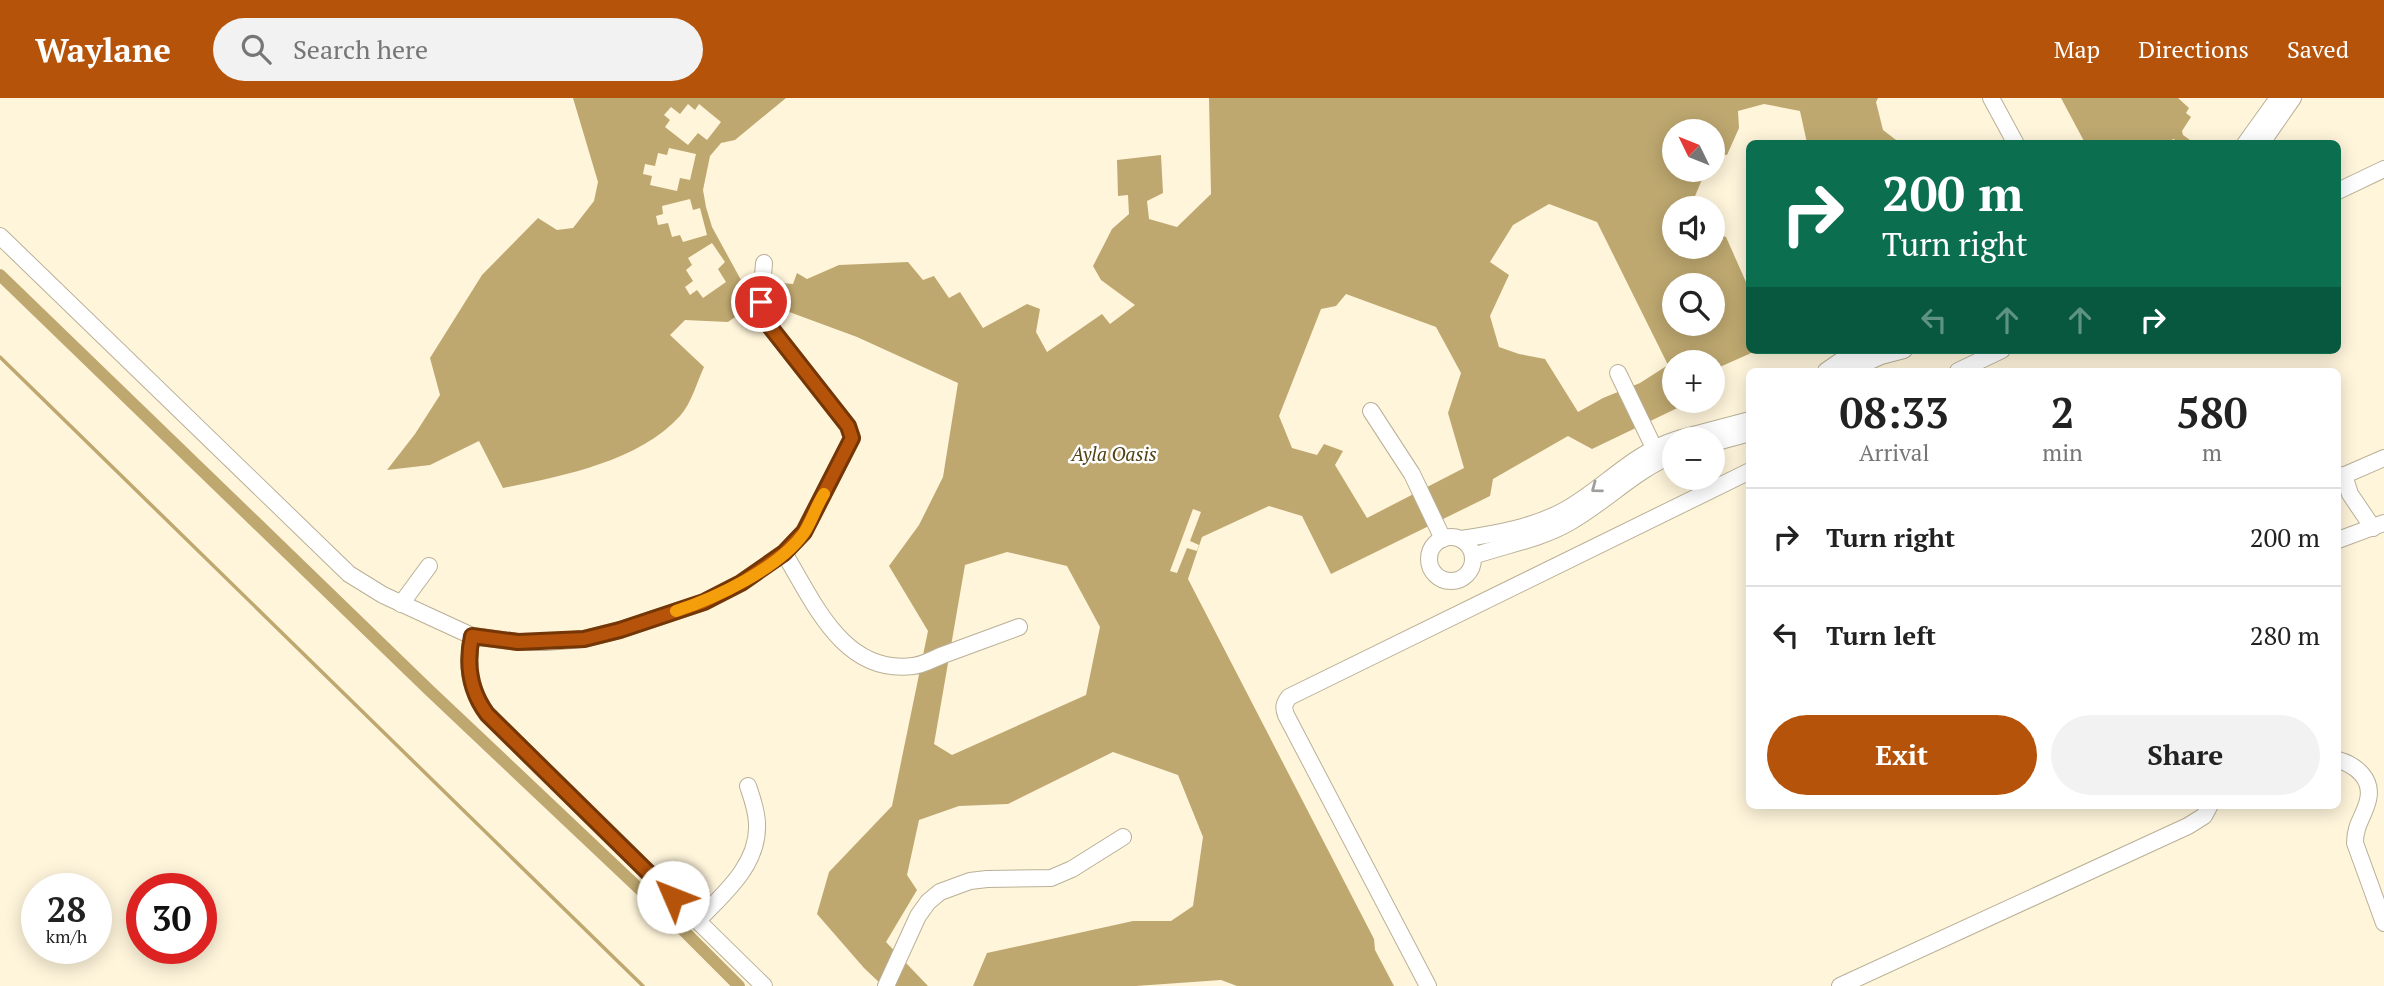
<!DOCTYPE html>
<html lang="en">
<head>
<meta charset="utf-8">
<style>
  body { margin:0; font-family:"PT Serif",serif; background:#f2f2f2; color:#222; height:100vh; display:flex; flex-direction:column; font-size:26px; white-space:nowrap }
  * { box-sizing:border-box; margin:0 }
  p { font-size:23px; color:#767676 }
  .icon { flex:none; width:38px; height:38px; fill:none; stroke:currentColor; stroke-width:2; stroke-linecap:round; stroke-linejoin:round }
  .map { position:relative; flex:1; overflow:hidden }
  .details { position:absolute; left:1746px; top:270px; width:595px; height:441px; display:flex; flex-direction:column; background:#fff; border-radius:10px; box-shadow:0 4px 18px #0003 }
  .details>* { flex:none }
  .hud { position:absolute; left:1746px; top:42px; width:595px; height:214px; border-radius:10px; box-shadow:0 4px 18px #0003; background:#0b6e4f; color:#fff; overflow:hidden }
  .needle { width:46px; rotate:313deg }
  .fabs { position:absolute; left:1662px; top:21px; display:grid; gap:14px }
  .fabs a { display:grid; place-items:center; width:63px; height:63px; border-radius:50%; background:#fff; box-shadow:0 4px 18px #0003; font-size:35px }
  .speed { position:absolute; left:21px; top:775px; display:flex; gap:14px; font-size:35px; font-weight:700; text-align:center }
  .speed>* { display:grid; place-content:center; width:91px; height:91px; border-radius:50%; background:#fff; box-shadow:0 4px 18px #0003; line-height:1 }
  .speed small { font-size:18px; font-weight:400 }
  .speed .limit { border:10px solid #d22; background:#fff; color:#111 }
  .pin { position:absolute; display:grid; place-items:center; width:60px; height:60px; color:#fff; margin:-30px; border:4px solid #fff; border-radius:50%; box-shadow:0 2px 7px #0007 }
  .me { position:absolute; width:77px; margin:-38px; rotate:314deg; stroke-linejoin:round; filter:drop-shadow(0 0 5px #0008) }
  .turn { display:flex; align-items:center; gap:24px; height:147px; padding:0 21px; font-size:32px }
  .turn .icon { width:91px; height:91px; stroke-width:2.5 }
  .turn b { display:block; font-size:49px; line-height:60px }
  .lanes { display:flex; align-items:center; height:66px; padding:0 21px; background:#0003; justify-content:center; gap:35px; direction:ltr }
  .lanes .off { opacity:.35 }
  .eta { display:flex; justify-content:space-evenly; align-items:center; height:119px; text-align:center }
  .eta b { font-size:42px; font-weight:800; line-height:49px }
  .cta { display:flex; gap:14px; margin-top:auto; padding:14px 21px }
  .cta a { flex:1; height:80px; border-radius:42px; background:#b45309; color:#fff; font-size:28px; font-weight:800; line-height:80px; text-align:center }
  .cta a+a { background:#f2f2f2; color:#222 }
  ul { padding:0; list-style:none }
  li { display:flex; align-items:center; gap:21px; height:98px; padding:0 21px; border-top:2px solid #e0e0e0 }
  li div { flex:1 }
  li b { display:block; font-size:26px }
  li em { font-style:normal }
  header { display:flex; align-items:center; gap:42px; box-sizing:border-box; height:98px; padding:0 35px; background:#b45309; color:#fff }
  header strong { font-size:33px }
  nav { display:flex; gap:38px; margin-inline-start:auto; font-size:24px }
  .search { width:490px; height:63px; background:#f2f2f2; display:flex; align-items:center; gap:18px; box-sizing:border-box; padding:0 24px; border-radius:38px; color:#767676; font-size:26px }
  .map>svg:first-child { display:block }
  .water { fill:#bea870; fill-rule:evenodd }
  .pier { fill:#fff5db }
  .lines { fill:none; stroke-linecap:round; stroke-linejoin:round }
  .stream { stroke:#bea870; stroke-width:3.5 }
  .canal { stroke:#bea870; stroke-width:12 }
  .minor-casing { stroke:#b9b097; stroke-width:18 }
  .minor { stroke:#fff; stroke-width:16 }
  .oneway { stroke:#a09e9a }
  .route-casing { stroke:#753606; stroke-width:18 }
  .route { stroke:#b45309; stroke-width:12 }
  .slow { stroke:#f59e0b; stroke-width:12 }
  .labels { text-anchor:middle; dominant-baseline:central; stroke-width:5; stroke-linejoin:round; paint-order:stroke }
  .water-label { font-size:19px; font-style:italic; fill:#514114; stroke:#fff }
</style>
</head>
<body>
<header>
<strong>Waylane</strong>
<div class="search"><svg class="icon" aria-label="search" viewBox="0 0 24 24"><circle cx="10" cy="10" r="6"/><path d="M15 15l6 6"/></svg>Search here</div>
<nav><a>Map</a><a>Directions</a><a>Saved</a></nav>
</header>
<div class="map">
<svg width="2384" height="888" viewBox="0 0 2384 888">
  <rect width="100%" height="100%" fill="#fff5db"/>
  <g class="water">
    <path d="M573 0H786L735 42 721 45 710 58 703 92 706 109 712 129 741 182 793 186 797 175 807 181 839 167 908 164 923 182 934 178 949 200 960 194 983 230 1027 206 1040 211 1036 234 1047 254 1102 216 1110 226 1135 207 1101 182 1093 168 1112 131 1129 116 1128 97 1118 98 1117 62 1161 57 1163 95 1147 103 1149 121 1177 129 1211 96 1209 0H1878L1876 4 1883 32 1900 45H1807L1800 13 1764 6 1738 13 1739 30 1727 57 1713 55V33H1675V72H1706L1690 110H1675V149H1713V135L1726 139 1750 193V252H1758L1713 272V264H1675V303H1692L1592 351 1568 338 1493 381 1490 398 1331 476 1302 418 1269 408 1202 439 1188 481 1374 841 1375 852 1394 888H1237L1221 882 1136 888H973L987 855 1133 823H1171L1193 808 1203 739 1178 677 1113 654 1008 706 959 708 919 722 907 777 917 792 886 844 928 888H883L864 870 817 816 829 774 892 708 928 533 889 468 919 427 943 379 958 285 857 239 773 208 772 199 746 198 745 212 728 224 685 222 670 237 704 269C697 284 691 306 680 318 638 364 562 378 503 390L479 343 430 367 387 372 415 336 440 297 430 260 482 177 538 120 557 132 573 130 594 103 598 84ZM688 6 695 12 699 6 721 24 707 42 698 35 688 47 665 29 670 22 664 17 671 9 680 16ZM669 50 696 56 690 82 680 80 677 93 650 87 652 78 643 76 645 66 655 68 658 55 667 57ZM690 101 693 112 700 110 707 137 683 144 680 137 672 139 668 125 658 127 656 118 663 116 662 108ZM1549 106 1597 124 1668 267 1640 285 1603 300 1578 314 1545 261 1519 256 1499 249 1490 218 1509 177 1490 164 1513 127ZM712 145 725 164 718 171 726 184 703 200 697 192 690 197 685 189 693 183 686 172 692 167 688 160ZM1675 187H1713V226H1675ZM1346 196 1436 229 1461 275 1448 315 1464 370 1367 420 1335 367 1343 353 1324 346 1317 357 1292 350 1279 318 1321 211 1336 208ZM1007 454 1067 468 1100 529 1086 597 952 657 934 646 965 467Z"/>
    <polygon points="2061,0 2178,0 2189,10 2186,15 2191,19 2182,33 2183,37 2190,42 2188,46 2177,45 2174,41 2164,45 2085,45"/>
  </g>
  <polygon class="pier" points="1193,411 1201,414 1190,443 1199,447 1197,453 1187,450 1177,475 1170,473"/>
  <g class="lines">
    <polyline class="stream" points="0,259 643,888"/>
    <polyline class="canal" points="0,177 429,592 685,834 739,888"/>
    <defs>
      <g id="minor">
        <polyline points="1991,0 2016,46"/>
        <polyline points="2245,46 2278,0"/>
        <polyline points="2261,46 2293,0"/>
        <polyline points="2338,93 2384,71"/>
        <polyline points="0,138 349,476 383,497 472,538 518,544 546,544 584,541 620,532 704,504 741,485 784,455 804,434 852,340 848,328 764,221 761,204 764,165"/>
        <polyline points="1826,273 1849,257 1861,252"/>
        <polyline points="1848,273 1881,258 1904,252"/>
        <polyline points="1958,273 2002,252"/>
        <polyline points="1618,275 1658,358"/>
        <polyline points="1371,313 1412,376 1443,441"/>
        <polyline points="1678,341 1750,322"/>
        <polyline points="1713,345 1750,335"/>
        <polyline points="2344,377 2350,396 2373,430"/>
        <polyline points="2338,380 2384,360"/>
        <circle cx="1451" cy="461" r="22"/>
        <path d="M1461 441C1495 436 1535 429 1565 412 1603 391 1632 356 1675 342"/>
        <polyline points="2338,442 2384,425"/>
        <path d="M784 455C814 504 843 577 913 568 923 567 933 561 943 557 968 548 994 538 1019 529"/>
        <path d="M1473 458C1505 447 1541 441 1570 424 1607 403 1635 372 1675 356"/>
        <polyline points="401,506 429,468"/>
        <path d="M472 538C466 566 470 593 487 616L764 888"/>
        <path d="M2338 662C2356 667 2373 681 2368 702 2364 719 2355 726 2355 745L2384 825"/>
        <path d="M698 822C724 796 759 766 757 726 757 713 752 700 748 688"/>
        <polyline points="886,888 918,818 928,804 940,794 970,783 987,781 1051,780 1072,771 1123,739"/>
        <path d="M1428 888 1286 617C1283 609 1284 606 1289 599L1750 373"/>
        <polyline points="1840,888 2188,728 2204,718 2210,707"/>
      </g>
    </defs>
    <use href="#minor" class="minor-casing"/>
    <use href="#minor" class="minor"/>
  </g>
  <defs><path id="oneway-chevron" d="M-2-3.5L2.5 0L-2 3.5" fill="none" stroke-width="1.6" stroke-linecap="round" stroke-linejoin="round" transform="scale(1.75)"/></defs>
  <use class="oneway" href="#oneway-chevron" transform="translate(1596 390) rotate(143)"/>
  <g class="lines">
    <defs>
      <path id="route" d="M673 799 487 616C470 593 466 566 472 538L518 544 584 541 620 532 704 504 741 485 784 455 804 434 852 340 848 328 764 221 761 204"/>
    </defs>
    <use href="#route" class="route-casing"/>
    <use href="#route" class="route"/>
    <path class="slow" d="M676 513C716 500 779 470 804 435 812 423 816 408 824 396"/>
  </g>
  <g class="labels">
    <g class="water-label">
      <text x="1114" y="355">Ayla Oasis</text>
    </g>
  </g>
</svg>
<div class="fabs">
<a><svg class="needle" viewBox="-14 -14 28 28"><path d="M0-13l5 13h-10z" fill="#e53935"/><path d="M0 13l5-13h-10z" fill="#767676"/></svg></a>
<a><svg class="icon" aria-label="sound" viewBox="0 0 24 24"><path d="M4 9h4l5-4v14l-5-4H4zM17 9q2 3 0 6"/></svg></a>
<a><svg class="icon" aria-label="search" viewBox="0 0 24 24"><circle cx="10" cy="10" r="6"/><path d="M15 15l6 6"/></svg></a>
<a>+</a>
<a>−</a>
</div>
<div class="speed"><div>28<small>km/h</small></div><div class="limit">30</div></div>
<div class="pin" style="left:761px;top:204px;background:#d93025"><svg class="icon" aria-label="arrive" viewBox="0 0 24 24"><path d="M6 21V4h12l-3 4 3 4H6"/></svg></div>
<svg class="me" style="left:673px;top:799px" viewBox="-20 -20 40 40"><circle r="19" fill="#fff"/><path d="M0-13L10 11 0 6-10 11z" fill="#b45309"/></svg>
<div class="hud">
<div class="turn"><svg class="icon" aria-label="right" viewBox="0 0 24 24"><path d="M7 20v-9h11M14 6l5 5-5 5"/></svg><div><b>200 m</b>Turn right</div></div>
<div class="lanes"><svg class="icon off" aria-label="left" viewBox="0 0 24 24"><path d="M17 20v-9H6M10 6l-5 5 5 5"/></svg><svg class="icon off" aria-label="ahead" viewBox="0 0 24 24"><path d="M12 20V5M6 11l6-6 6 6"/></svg><svg class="icon off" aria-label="ahead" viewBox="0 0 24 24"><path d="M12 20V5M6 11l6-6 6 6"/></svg><svg class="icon" aria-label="right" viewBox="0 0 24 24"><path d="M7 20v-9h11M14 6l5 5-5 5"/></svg></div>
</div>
<section class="details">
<div class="eta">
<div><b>08:33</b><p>Arrival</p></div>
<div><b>2</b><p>min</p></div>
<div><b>580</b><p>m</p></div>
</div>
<ul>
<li><svg class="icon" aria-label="right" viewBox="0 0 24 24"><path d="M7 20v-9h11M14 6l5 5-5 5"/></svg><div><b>Turn right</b></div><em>200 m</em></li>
<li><svg class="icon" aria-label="left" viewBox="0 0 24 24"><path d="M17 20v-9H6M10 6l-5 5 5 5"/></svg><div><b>Turn left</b></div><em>280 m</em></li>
</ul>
<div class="cta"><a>Exit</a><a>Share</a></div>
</section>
</div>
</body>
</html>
